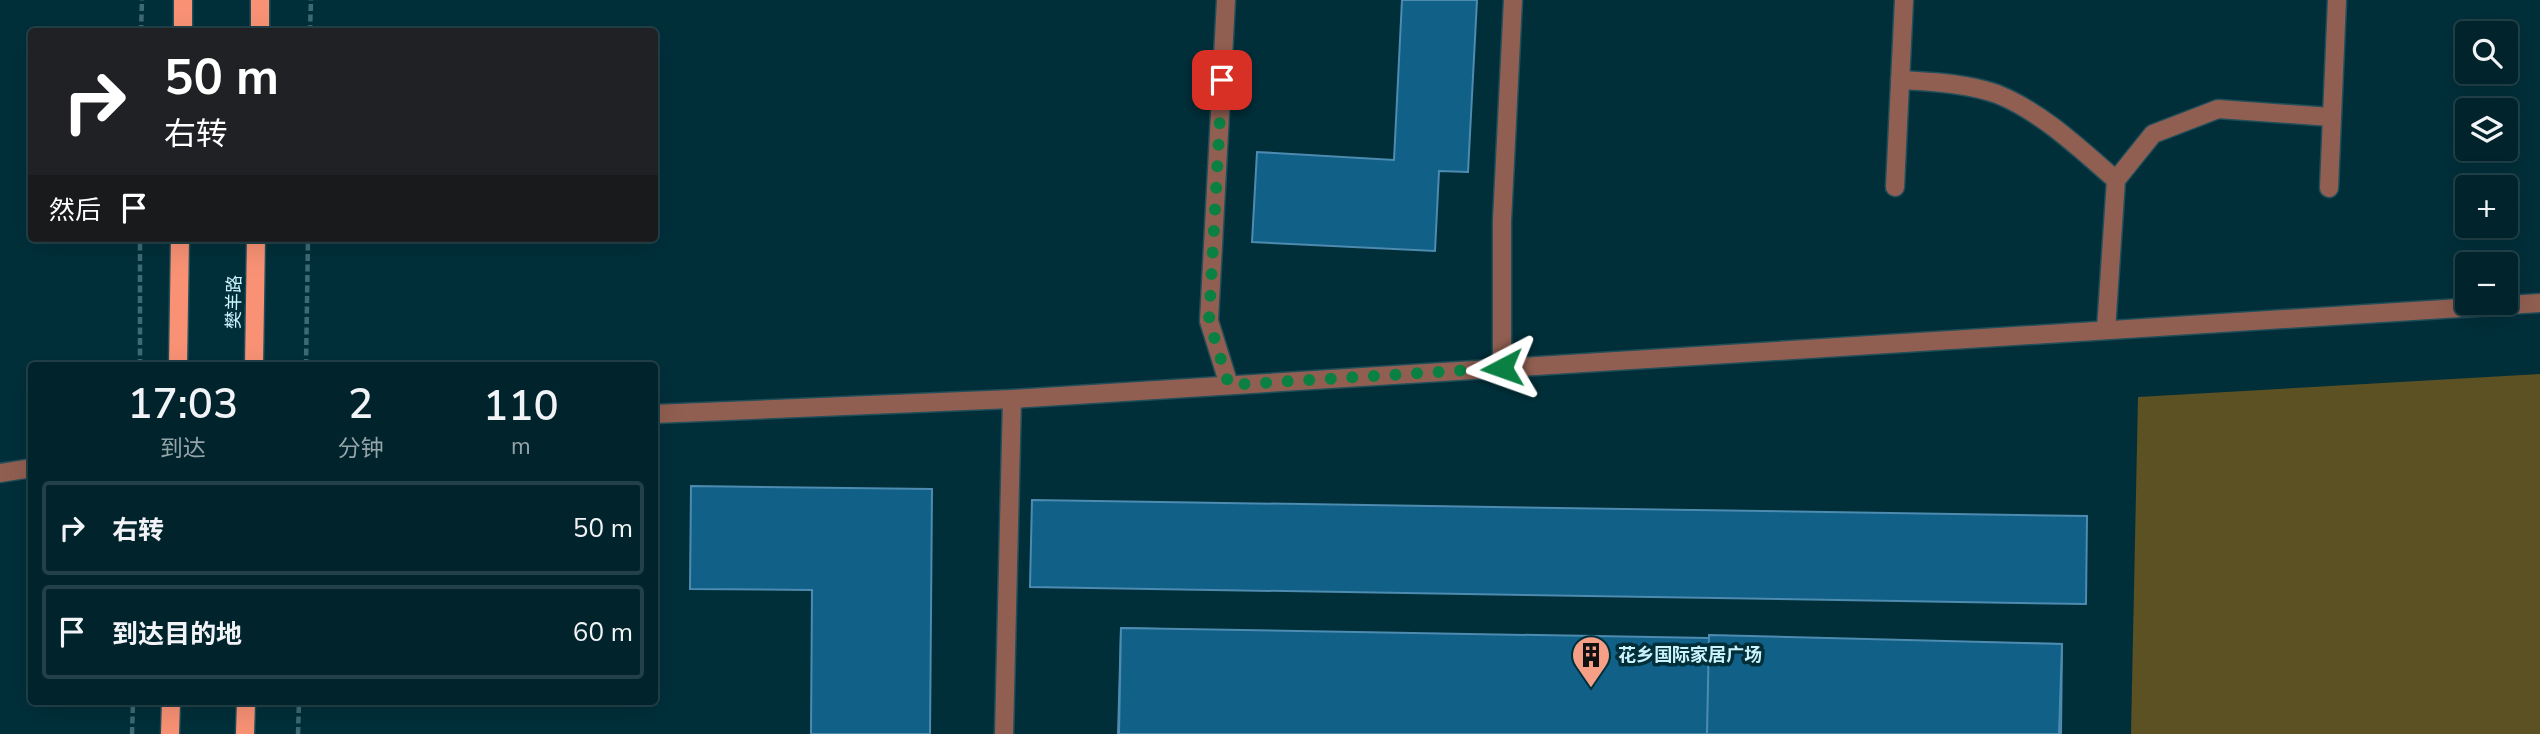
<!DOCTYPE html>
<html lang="zh">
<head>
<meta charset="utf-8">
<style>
  body { margin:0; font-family:"Nunito Sans","Noto Sans SC",sans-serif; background:#0e2f38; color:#f1f3f6; height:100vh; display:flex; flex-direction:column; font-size:26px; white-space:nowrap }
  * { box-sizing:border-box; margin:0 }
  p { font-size:23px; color:#95a4a9 }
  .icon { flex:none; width:38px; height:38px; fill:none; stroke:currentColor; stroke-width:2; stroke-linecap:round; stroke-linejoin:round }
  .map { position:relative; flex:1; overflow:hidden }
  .panel { position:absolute; left:28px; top:362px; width:630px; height:343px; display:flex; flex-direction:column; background:#00232c; border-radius:7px; box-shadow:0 7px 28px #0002,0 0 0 2px #224048 }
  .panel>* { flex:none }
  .top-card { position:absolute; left:28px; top:28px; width:630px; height:214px; border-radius:7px; box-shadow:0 7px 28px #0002,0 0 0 2px #224048; background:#202124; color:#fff; overflow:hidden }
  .buttons { position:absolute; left:2455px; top:21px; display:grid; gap:14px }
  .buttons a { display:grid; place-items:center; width:63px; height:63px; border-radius:7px; background:#00232c; box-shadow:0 7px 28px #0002,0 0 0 2px #224048; font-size:35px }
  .pin { position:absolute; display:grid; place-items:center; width:60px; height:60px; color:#fff; margin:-30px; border-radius:14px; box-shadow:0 4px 10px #0006 }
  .me { position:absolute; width:77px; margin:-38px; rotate:266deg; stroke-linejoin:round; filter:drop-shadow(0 0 5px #0008) }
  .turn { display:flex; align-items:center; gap:24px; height:147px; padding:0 21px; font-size:32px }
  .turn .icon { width:91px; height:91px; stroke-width:2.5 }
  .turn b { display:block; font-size:49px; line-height:60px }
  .then { display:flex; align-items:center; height:66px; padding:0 21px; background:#0003; gap:14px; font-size:26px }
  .eta { display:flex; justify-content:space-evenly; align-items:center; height:119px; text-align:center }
  .eta b { font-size:42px; font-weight:600; line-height:49px }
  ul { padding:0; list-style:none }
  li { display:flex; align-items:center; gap:21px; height:94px; margin:0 14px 10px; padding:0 7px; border:4px solid #224048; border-radius:7px }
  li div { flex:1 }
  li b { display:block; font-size:26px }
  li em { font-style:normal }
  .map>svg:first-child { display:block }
  .green { fill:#5c5123 }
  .building { fill:#106087; stroke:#4d8bb0; stroke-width:2 }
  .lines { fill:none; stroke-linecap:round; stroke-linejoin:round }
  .minor-casing { stroke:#214e59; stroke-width:21 }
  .major-casing { stroke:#214e59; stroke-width:21 }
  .path { stroke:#3e6a75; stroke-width:4.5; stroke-dasharray:7 3.5; stroke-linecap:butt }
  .minor { stroke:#915f51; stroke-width:18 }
  .major { stroke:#f99275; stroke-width:18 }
  .route { stroke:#0b8043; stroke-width:12; stroke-dasharray:0 21.6 }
  .labels { text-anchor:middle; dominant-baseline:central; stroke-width:7; stroke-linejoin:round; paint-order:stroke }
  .street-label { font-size:18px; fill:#ccf2fd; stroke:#002f3a }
  .poi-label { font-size:18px; font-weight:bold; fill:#ccf2fd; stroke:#002f3a; text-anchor:start }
</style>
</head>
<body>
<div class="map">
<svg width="2540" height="734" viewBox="0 0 2540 734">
  <rect width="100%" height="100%" fill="#002f3a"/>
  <polygon class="green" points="2540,374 2540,734 2131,734 2138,397"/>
  <g class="building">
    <polygon points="1402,0 1477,0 1468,172 1439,171 1435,251 1252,242 1257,152 1394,160"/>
    <polygon points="691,486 932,489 930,734 811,734 812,590 690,589"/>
    <polygon points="1032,500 2087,516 2086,604 1030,587"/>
    <polygon points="1121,628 1473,637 1471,734 1118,734"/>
    <polygon points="1121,628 2062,644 2061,734 1119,734"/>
    <polygon points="1709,635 2062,644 2059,734 1707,734"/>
  </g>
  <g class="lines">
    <defs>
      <g id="minor">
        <polyline points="1226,0 1209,321 1229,385"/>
        <path d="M1900 80C1932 82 1966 83 1997 94 2042 112 2080 149 2116 180"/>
        <polyline points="1895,187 1904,0"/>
        <polyline points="2329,188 2337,0"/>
        <polyline points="2106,330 2116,180 2153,134 2218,109 2331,117"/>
        <polyline points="1502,368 1502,221 1513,0"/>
        <polyline points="654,414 1012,399 2540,303"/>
        <polyline points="0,473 32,468"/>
        <polyline points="1004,734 1012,399"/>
      </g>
      <g id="major">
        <polyline points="183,32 183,0"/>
        <polyline points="260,32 260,0"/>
        <polyline points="178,366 180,238"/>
        <polyline points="254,366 256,238"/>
        <polyline points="170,734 171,702"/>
        <polyline points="245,734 246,702"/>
      </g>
    </defs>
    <use href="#minor" class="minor-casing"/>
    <use href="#major" class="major-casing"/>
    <g class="path">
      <polyline points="141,32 142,0"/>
      <polyline points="310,32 311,0"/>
      <polyline points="140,366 140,238"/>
      <polyline points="306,366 308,238"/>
      <polyline points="132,734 133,702"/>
      <polyline points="298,734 299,702"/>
    </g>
    <use href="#minor" class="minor"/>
    <use href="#major" class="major"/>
  </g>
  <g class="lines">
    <polyline class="route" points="1222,80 1209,321 1229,385 1502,368"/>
  </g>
  <defs>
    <symbol id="building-pin" viewBox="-11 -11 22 30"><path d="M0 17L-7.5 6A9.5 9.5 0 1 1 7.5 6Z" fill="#f49f86" stroke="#002f3a"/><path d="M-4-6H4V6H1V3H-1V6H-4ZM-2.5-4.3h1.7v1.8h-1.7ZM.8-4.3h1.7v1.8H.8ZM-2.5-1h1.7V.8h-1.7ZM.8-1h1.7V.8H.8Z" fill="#111"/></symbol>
  </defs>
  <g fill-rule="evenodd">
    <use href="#building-pin" x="1569" y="633" width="44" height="60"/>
  </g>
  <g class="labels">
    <g class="street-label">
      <text transform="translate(234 302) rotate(-89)">樊羊路</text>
    </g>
    <g class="poi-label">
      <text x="1618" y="655">花乡国际家居广场</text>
    </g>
  </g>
</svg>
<div class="buttons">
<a><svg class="icon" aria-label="search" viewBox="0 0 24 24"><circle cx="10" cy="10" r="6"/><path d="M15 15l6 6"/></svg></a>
<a><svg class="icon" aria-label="layers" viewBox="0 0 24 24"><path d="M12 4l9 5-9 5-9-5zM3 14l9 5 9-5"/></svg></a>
<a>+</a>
<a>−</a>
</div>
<div class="pin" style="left:1222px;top:80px;background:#d93025"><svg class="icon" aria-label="arrive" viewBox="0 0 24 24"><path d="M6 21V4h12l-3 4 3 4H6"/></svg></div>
<svg class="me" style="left:1502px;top:368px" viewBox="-20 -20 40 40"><path d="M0-17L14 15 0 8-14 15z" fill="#0b8043" stroke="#fff" stroke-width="4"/></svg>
<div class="top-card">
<div class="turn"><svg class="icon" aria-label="right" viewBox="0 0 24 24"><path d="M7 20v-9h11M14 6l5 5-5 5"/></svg><div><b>50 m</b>右转</div></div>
<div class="then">然后<svg class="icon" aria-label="arrive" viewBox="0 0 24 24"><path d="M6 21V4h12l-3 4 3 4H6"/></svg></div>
</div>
<section class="panel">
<div class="eta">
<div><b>17:03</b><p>到达</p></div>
<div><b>2</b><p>分钟</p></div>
<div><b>110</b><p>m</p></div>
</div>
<ul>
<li><svg class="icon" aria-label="right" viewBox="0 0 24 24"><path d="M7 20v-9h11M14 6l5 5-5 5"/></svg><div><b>右转</b></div><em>50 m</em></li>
<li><svg class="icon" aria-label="arrive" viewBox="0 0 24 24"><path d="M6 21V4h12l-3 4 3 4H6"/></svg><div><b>到达目的地</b></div><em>60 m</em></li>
</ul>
</section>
</div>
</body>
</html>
